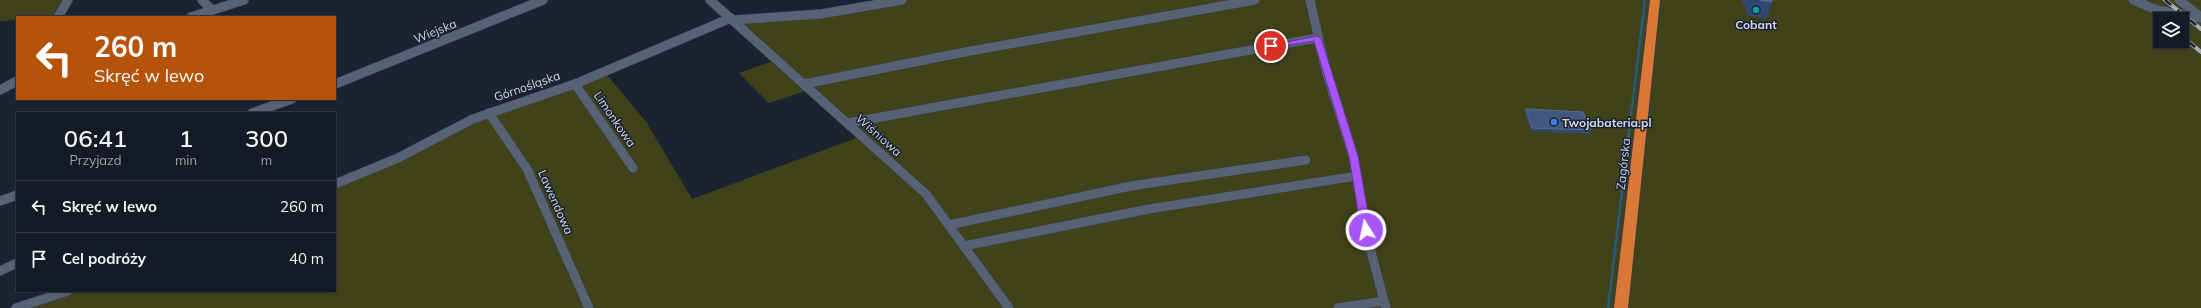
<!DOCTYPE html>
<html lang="pl">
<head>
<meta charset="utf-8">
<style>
  body { margin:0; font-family:Mulish,sans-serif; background:#212732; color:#f1f3f6; height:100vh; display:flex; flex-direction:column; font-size:15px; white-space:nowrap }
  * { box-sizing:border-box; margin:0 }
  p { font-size:13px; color:#9da1a7 }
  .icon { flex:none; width:22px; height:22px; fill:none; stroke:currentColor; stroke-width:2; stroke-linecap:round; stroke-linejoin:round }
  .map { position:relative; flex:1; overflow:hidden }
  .side { position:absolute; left:16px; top:112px; width:320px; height:180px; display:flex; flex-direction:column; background:#141a26; border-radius:0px; box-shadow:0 1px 3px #0004,0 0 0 1px #333843 }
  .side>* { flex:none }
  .banner { position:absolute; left:16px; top:16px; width:320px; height:84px; border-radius:0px; box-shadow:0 1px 3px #0004,0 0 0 1px #333843; background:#b45309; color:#fff; overflow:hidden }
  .controls { position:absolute; left:2153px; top:12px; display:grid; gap:8px }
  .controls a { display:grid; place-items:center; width:36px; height:36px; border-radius:0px; background:#141a26; box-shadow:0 1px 3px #0004,0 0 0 1px #333843; font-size:20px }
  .pin { position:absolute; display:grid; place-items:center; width:34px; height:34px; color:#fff; margin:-17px; border:2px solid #fff; border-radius:50%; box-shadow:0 1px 4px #0007 }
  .me { position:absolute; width:44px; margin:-22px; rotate:350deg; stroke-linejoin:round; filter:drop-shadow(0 0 3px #0008) }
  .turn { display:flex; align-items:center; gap:14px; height:84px; padding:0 12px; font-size:18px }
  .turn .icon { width:52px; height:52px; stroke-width:2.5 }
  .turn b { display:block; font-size:28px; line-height:34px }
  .eta { display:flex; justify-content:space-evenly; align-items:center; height:68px; text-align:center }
  .eta b { font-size:24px; font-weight:600; line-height:28px }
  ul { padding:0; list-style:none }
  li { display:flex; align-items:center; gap:12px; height:52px; padding:0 12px; border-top:1px solid #333843 }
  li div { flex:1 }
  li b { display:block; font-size:15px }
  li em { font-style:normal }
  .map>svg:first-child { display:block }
  .green { fill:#404319; fill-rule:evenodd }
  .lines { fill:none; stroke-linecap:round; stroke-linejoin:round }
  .stream { stroke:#295b81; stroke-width:2.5 }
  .minor-casing { stroke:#373d4a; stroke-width:10 }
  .highway-casing { stroke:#373d4a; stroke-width:2 }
  .minor { stroke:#576274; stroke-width:9 }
  .highway { fill:#da7836; fill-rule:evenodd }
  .rail-casing { stroke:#a6acb8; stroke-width:4 }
  .rail { stroke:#1b2333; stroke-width:2.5; stroke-dasharray:8; stroke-linecap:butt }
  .wall { fill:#314872 }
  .building { fill:#42577e; stroke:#596c8e }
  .route { fill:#a855f7; stroke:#6d37a1 }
  .culture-dot { fill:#0f9aa8; stroke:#1b2333; stroke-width:1.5 }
  .shop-dot { fill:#3f7fe0; stroke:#1b2333; stroke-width:1.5 }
  .labels { text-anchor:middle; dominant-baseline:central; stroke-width:3; stroke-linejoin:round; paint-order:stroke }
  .poi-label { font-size:12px; font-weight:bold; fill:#d2d8e3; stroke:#1b2333 }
  .street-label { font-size:12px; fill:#d2d8e3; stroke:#1b2333 }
</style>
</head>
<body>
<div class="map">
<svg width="2201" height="308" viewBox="0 0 2201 308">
  <rect width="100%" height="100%" fill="#1b2333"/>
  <g class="green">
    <polygon points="0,0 62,0 52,17 17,17 17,20 0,21"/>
    <path d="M896 0H2201V308H10L60 291H335V183L459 126 603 70 647 123 692 199 859 137 725 19 778 18ZM2160 19H2182V41H2160Z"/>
    <polygon points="773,61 806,91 769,103 739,73"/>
  </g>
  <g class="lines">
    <g class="stream">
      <polyline points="1631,115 1645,0"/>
      <polyline points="1608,308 1630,124"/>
    </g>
    <defs>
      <g id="minor">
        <polyline points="202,0 212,10"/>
        <polyline points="710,0 926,194 1009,308"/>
        <polyline points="1310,0 1326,71 1353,156 1369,244 1386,308"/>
        <polyline points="2133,0 2157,10 2201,18"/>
        <polyline points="2179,0 2201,17"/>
        <polyline points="58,17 68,0"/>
        <polyline points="191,17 244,0"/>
        <polyline points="733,20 821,14 902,0"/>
        <polyline points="335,84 543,0"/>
        <polyline points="575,84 633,168"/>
        <polyline points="804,84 965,52 1255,0"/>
        <polyline points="0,90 17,81"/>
        <polyline points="252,113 292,99"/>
        <polyline points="489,113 527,169 589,308"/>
        <polyline points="848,123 1317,38"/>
        <polyline points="335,184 398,158 473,119 575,84 731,18"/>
        <polyline points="0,201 17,195"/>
        <polyline points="949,225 1131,186 1306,160"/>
        <polyline points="964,246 1149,209 1357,176"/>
        <polyline points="0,271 17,263"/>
        <polyline points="16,308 68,291"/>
        <polyline points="1338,308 1384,301"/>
      </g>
      <polygon id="highway" points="1650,0 1660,0 1628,308 1614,308"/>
    </defs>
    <use href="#minor" class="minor-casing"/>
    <use href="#highway" class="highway-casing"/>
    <use href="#minor" class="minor"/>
    <use href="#highway" class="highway"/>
    <defs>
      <g id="rail">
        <polyline points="2165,0 2201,29"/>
        <polyline points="2189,42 2201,52"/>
      </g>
    </defs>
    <use href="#rail" class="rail-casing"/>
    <use href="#rail" class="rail"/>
  </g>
  <g class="wall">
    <polygon points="1742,0 1772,0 1772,2 1766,19 1746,15 1746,6 1742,5"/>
    <polygon points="1526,109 1591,130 1590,134 1531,131 1525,113"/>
  </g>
  <g class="building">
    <polygon points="1760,0 1772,0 1772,2"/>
    <polygon points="1526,109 1583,112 1591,130 1532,128"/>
  </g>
  <polygon class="route" points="1317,36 1321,38 1358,156 1371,230 1366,234 1361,230 1349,156 1314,41 1271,48 1267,46"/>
  <circle class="culture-dot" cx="1756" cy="10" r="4"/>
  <circle class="shop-dot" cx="1554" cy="122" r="4"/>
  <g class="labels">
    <g class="poi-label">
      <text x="1756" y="24">Cobant</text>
      <text x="1562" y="122" text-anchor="start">Twojabateria.pl</text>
    </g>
    <g class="street-label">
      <text transform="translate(435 31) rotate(-22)">Wiejska</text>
      <text transform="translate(527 86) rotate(-19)">Górnośląska</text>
      <text transform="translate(615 119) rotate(56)">Limonkowa</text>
      <text transform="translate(879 135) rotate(42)">Wiśniowa</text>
      <text transform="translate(1623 164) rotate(-84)">Zagórska</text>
      <text transform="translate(556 202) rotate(66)">Lawendowa</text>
    </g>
  </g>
</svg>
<div class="controls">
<a><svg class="icon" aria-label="layers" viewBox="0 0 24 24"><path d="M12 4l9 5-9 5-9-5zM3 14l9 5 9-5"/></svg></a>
</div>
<div class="pin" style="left:1271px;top:46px;background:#d93025"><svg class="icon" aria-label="arrive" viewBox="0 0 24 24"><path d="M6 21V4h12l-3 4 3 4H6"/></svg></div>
<svg class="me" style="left:1366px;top:230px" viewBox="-20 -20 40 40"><circle r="17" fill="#a855f7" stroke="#fff" stroke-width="3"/><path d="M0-11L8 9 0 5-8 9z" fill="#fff"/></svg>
<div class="banner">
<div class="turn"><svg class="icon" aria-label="left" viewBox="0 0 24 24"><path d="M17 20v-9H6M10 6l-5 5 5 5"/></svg><div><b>260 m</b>Skręć w lewo</div></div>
</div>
<section class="side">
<div class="eta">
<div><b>06:41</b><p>Przyjazd</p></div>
<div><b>1</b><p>min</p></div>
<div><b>300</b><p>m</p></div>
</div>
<ul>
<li><svg class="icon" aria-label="left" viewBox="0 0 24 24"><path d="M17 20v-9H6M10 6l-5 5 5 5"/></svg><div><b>Skręć w lewo</b></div><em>260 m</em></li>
<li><svg class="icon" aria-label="arrive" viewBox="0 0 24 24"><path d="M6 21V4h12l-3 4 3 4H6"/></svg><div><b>Cel podróży</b></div><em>40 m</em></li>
</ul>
</section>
</div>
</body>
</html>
